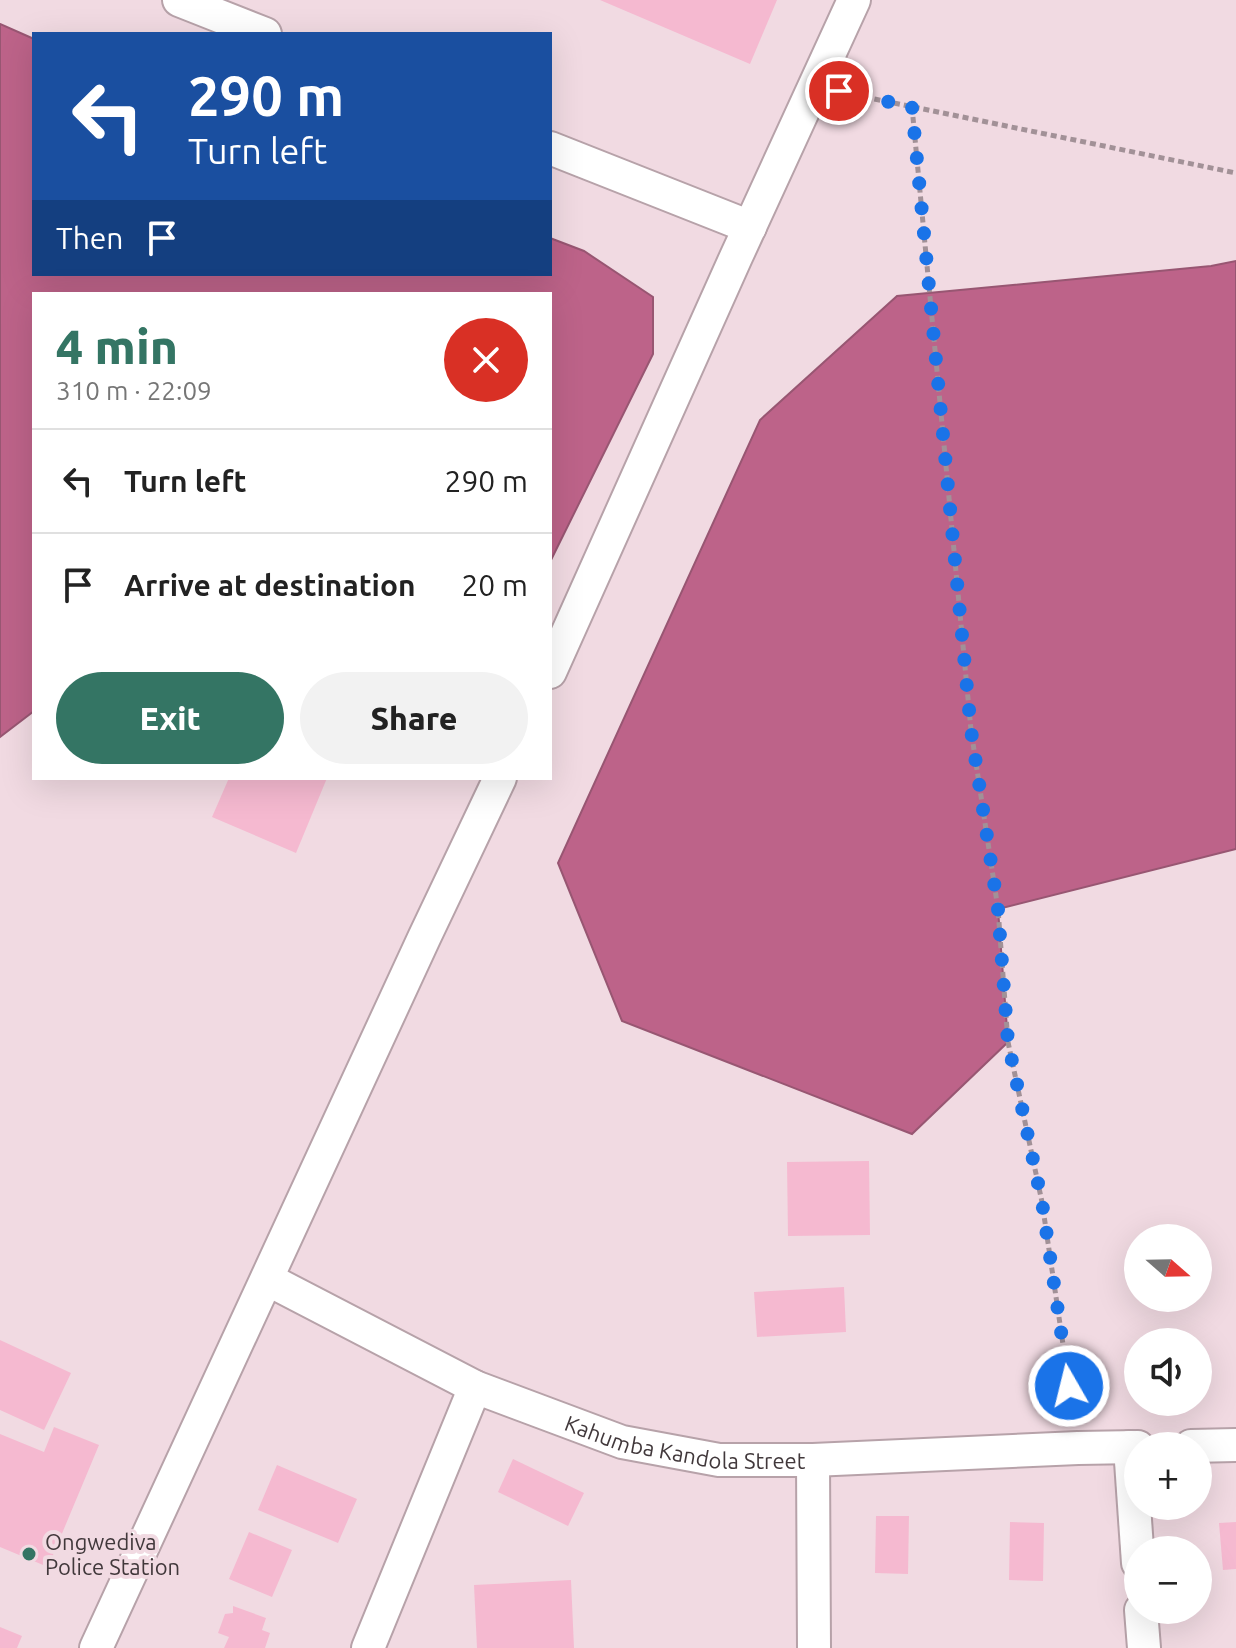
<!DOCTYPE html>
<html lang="en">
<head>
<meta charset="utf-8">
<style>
  body { margin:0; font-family:Ubuntu,sans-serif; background:#f2f2f2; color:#222; height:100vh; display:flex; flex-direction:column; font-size:30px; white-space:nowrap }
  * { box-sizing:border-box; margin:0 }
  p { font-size:26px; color:#767676 }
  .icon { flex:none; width:44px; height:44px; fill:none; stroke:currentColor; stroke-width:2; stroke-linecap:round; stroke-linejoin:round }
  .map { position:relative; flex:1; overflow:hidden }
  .drawer { position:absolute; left:32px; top:292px; width:520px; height:488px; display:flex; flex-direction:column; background:#fff; border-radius:0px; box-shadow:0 8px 32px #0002 }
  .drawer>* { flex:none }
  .guide { position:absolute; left:32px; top:32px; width:520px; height:244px; border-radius:0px; box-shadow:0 8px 32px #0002; background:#1a4fa0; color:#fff; overflow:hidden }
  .needle { width:52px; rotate:110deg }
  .buttons { position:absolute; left:1124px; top:1224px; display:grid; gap:16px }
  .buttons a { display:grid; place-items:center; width:88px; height:88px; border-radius:50%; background:#fff; box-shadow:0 8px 32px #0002; font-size:40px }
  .pin { position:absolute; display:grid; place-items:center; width:68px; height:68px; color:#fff; margin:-34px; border:4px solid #fff; border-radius:50%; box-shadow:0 2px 8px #0007 }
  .me { position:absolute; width:88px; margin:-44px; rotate:352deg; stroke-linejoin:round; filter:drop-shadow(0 0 6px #0008) }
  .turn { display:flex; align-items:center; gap:28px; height:168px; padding:0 24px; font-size:36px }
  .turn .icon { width:104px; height:104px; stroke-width:2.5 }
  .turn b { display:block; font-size:56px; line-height:68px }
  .then { display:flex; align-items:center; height:76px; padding:0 24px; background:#0003; gap:16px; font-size:30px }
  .round { display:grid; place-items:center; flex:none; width:84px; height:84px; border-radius:42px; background:#f2f2f2 }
  .head { display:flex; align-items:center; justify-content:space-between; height:136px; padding:0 24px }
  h1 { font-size:48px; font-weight:800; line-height:60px; color:#347564 }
  .button { display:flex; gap:16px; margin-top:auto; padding:16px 24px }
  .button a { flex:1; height:92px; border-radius:48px; background:#347564; color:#fff; font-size:32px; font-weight:800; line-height:92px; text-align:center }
  .button a+a { background:#f2f2f2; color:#222 }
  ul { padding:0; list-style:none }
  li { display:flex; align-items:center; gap:24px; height:104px; padding:0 24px; border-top:2px solid #e0e0e0 }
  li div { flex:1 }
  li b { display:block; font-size:30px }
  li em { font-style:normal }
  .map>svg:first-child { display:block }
  .water { fill:#bd6389; stroke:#985672; stroke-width:2 }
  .building { fill:#f5b9d0 }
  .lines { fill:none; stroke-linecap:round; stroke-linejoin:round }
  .minor-casing { stroke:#b7a2a9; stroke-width:36 }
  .path { stroke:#a29197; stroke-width:5; stroke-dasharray:6 4; stroke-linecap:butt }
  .minor { stroke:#fff; stroke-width:32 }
  .route { stroke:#1a73e8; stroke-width:14; stroke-dasharray:0 25.2 }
  .poi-dot { fill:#347564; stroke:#f1dae2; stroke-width:3 }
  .labels { text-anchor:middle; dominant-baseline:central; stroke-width:8; stroke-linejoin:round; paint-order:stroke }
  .street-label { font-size:22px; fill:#41383b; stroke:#f1dae2 }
  .poi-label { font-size:22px; fill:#41383b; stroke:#f1dae2; text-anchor:start }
</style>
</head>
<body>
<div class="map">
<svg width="1236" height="1648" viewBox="0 0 1236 1648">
  <rect width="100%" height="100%" fill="#f1dae2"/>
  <g class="water">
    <polygon points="0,24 34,39 34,274 550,274 550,238 584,251 653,297 653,354 550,562 550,294 34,294 34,711 0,737"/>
    <polygon points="1236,261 1236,849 998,909 1008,1042 912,1134 622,1021 558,863 760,420 897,296 1211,266"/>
  </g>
  <g class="building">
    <polygon points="600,0 777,0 750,64"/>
    <polygon points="229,778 327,778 296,853 212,817"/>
    <polygon points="869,1161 870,1235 788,1236 787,1162"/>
    <polygon points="844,1287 846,1332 757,1337 754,1292"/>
    <polygon points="0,1340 71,1373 44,1430 0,1410"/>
    <polygon points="54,1427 99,1445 48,1567 0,1547 0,1434 44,1452"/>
    <polygon points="513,1459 584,1493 568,1526 498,1492"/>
    <polygon points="277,1465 357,1499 338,1543 258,1510"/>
    <polygon points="876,1516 909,1516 908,1574 875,1573"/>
    <polygon points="1010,1522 1044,1523 1043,1581 1009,1580"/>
    <polygon points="1236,1522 1236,1569 1223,1570 1219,1523"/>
    <polygon points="249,1532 292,1550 272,1597 229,1579"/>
    <polygon points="571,1580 574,1648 477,1648 474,1585"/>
    <polygon points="233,1606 266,1618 262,1630 270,1633 265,1648 224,1648 229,1637 218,1633 225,1614 233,1613"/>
    <polygon points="0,1627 22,1636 17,1648 0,1648"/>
  </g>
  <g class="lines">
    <defs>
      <g id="minor">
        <polyline points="179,0 265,34"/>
        <polyline points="550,148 750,227"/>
        <polyline points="550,672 736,257 854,0"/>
        <path id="s1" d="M267 1279 475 1387 622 1442 719 1460H813L1078 1448 1138 1447"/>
        <polyline points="1191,1446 1236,1445"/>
        <polyline points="1130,1447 1138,1563"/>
        <polyline points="813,1460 814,1648"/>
        <polyline points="1141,1610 1144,1648"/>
        <polyline points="96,1648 424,938 500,778"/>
        <polyline points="368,1648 475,1387"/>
      </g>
    </defs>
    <use href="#minor" class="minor-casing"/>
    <g class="path">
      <polyline points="845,93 1236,173"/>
      <polyline points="912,107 971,730 998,909 1008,1042 1042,1202 1074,1419"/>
    </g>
    <use href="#minor" class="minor"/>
  </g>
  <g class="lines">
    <polyline class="route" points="839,91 912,107 971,730 998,909 1008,1042 1042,1202 1069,1386"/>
  </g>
  <circle class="poi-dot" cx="29" cy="1554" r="8"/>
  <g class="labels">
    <g class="street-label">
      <text stroke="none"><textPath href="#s1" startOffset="454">Kahumba Kandola Street</textPath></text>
    </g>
    <g class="poi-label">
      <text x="45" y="1541">Ongwediva<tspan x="45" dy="25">Police Station</tspan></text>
    </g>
  </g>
</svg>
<div class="buttons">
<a><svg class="needle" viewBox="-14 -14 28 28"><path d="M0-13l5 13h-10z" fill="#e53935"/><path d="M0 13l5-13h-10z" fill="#767676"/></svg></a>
<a><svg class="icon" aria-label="sound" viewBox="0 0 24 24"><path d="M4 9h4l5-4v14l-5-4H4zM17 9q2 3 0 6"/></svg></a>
<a>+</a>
<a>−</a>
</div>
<div class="pin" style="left:839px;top:91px;background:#d93025"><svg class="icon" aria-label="arrive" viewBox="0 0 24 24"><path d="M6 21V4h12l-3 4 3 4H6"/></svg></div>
<svg class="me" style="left:1069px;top:1386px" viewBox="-20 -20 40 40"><circle r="17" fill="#1a73e8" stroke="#fff" stroke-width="3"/><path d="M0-11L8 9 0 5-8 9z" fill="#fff"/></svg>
<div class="guide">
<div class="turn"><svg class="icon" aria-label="left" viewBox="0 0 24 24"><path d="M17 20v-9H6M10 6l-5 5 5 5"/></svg><div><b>290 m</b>Turn left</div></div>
<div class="then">Then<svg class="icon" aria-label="arrive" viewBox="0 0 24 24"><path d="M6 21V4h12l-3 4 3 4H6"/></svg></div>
</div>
<section class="drawer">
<div class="head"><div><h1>4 min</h1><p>310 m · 22:09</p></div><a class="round" style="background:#d93025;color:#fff"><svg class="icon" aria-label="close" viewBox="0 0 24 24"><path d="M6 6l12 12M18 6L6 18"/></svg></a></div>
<ul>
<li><svg class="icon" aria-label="left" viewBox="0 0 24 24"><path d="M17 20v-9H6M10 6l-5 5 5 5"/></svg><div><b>Turn left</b></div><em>290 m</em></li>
<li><svg class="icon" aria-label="arrive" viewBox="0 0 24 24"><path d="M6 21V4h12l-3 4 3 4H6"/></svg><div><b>Arrive at destination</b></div><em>20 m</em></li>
</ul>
<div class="button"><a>Exit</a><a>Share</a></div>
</section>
</div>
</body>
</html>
